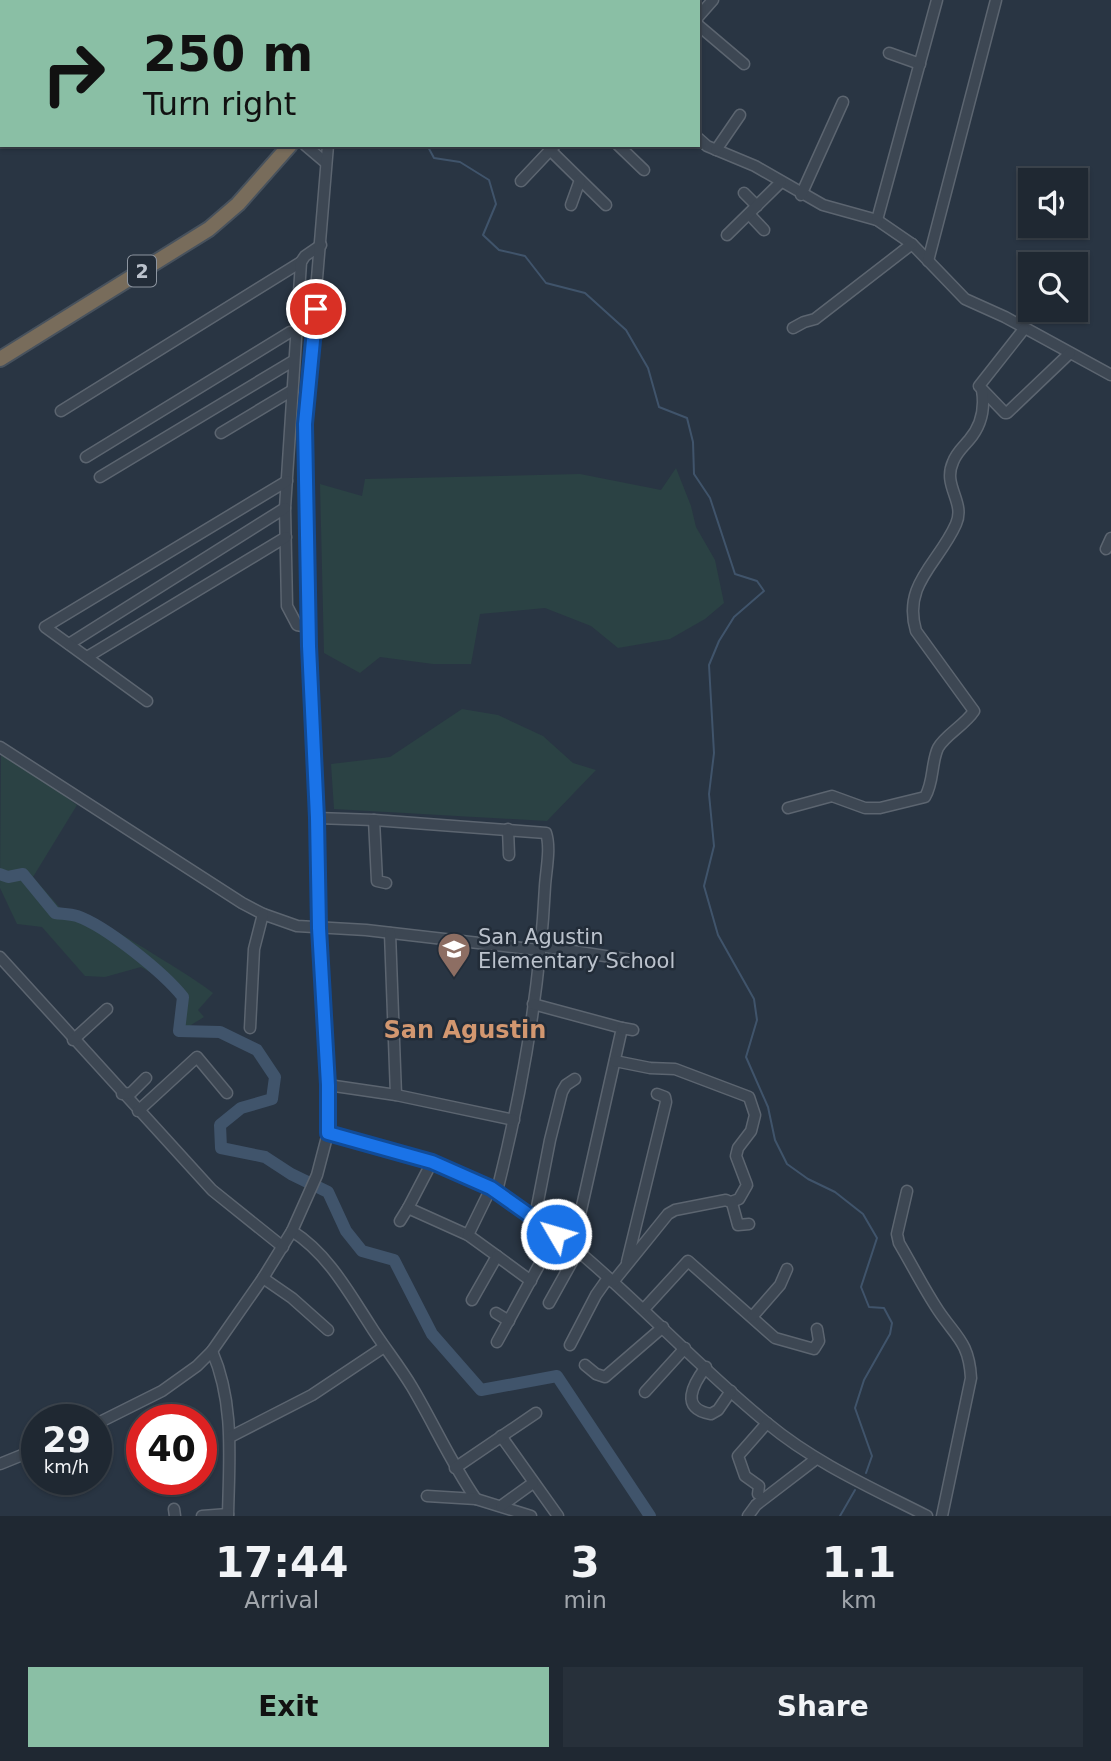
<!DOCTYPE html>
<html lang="en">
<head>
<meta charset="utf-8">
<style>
  body { margin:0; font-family:"DejaVu Sans",sans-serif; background:#27303a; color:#f1f3f6; height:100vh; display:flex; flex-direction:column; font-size:26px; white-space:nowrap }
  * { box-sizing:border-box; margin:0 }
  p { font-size:23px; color:#a1a6ac }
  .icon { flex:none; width:38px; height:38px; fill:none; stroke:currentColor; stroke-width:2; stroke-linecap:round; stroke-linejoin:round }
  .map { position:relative; height:1516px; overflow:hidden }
  .drawer { display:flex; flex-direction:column; background:#1f2832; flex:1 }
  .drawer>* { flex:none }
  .banner { position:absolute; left:0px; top:0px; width:700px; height:147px; box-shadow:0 2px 5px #0004,0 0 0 2px #3c444d; background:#8abfa5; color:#111; overflow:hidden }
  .fabs { position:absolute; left:1018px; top:168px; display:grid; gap:14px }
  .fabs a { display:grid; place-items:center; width:70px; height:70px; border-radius:0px; background:#1f2832; box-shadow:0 2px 5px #0004,0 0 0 2px #3c444d; font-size:35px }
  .speed { position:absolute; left:21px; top:1404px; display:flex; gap:14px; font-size:35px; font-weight:700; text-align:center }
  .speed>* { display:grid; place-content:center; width:91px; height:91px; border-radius:50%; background:#1f2832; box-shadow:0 2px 5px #0004,0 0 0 2px #3c444d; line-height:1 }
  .speed small { font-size:18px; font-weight:400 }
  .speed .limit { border:10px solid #d22; background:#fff; color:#111 }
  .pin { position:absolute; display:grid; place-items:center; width:60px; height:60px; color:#fff; margin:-30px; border:4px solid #fff; border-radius:50%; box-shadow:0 2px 7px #0007 }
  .me { position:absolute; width:77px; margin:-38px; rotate:308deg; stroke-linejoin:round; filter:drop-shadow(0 0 5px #0008) }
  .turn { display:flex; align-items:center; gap:24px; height:147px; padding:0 28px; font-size:32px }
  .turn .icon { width:91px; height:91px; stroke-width:2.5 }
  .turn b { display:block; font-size:49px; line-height:60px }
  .eta { display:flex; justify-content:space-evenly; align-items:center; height:119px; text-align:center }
  .eta b { font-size:42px; font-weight:700; line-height:49px }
  .button { display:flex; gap:14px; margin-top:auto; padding:14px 28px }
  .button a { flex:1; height:80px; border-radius:0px; background:#8abfa5; color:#111; font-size:28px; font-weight:700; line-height:80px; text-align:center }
  .button a+a { background:#27303a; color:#f1f3f6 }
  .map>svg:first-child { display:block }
  .green { fill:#2b4244 }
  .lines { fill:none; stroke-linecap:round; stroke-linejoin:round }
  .stream { stroke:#40546b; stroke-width:2 }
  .river { stroke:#40546b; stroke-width:12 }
  .minor-casing { stroke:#5c6570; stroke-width:13 }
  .highway-casing { stroke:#48525d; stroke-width:18 }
  .minor { stroke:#3d4753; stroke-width:10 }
  .highway { stroke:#786c5b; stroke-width:14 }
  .route-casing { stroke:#114b97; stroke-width:18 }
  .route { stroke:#1a73e8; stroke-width:12 }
  .labels { text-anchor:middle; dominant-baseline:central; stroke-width:5; stroke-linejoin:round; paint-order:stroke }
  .shield { fill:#222c38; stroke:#8d95a0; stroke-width:2 }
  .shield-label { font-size:19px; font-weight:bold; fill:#bbc2cc }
  .poi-label { font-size:21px; fill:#bbc2cc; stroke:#222c38; text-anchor:start }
  .quarter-label { font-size:24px; font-weight:bold; fill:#d29770; stroke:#222c38 }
</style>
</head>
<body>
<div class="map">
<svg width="1111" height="1516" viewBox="0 0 1111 1516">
  <rect width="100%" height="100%" fill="#293543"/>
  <g class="green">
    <polygon points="676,468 691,506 696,527 715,560 724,603 705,619 670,639 618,648 591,626 545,608 480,614 471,664 433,664 380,657 360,673 324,653 320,484 362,496 365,479 580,474 661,490"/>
    <polygon points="462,709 498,715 543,736 573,763 596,770 547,821 334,809 331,764 390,757"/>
    <path d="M1 750 77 805 33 877 61 909C92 913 117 932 144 948 167 963 191 976 213 993L198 1010 204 1017 178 1033 181 998 170 984 141 967 105 977 85 976 42 927 17 924 0 888Z"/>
  </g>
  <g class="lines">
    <g class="stream">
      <polyline points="159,0 160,2"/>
      <polyline points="45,2 48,0"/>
      <polyline points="0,16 2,17"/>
      <polyline points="427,145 434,158 460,162 489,180 496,204 483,235 499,250 525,256 546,283 585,293 626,330 648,368 659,407 687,418 693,442 694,474 710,498 735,574 757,581 764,591 734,617 719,641 709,665 714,753 709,794 714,846 704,886 718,935 754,999 757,1020 746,1057 768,1107 775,1140 787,1164 808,1179 835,1192 863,1214 877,1238 861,1287 869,1307 884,1308 892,1323 890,1334 864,1380 855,1408 872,1456 866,1473"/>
      <polyline points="840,1516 855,1490"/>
    </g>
    <path class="river" d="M0 874 8 877 23 874 55 913C62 914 70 914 77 916 106 926 164 973 183 997L179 1031 220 1032 257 1050 275 1077 272 1099 241 1108 220 1125 221 1148 265 1157 291 1174 328 1192 346 1231 362 1251 394 1260 432 1334 481 1390 557 1376 650 1516"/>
    <defs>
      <g id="minor">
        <polyline points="541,0 543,2"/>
        <polyline points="669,0 671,2"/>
        <polyline points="181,2 181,0"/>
        <polyline points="235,2 236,0"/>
        <polyline points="291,2 292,0"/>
        <polyline points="348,2 349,0"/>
        <polyline points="466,2 467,0"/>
        <polyline points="568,2 570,0"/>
        <polyline points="595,2 597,0"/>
        <polyline points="698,17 713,0"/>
        <polyline points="698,25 744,64"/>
        <polyline points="889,53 920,64"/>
        <polyline points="698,138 707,146 755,166 823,205 877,220 912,244 965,299 1005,317 1111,375"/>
        <polyline points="305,145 325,162"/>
        <polyline points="618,145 644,170"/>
        <polyline points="550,150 606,205"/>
        <polyline points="716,150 740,115"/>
        <polyline points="521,181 555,145"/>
        <polyline points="744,193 757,206"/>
        <polyline points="801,195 843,102"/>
        <polyline points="571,205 580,180"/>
        <polyline points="749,214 764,230"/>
        <polyline points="877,220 937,0"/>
        <polyline points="727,235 781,182"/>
        <polyline points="928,261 996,0"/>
        <polyline points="793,328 804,322 815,319 912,244"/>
        <polyline points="1024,329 979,386 1005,413 1007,413 1070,353"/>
        <polyline points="61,411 301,262"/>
        <polyline points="221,433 291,391"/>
        <polyline points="86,457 290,332 295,332"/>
        <polyline points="100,477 293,361"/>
        <polyline points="1106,549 1111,538"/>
        <polyline points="308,627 297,625 287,606 285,508 301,262 305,256 321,245"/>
        <polyline points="69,644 285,508"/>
        <polyline points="87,657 286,537"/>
        <polyline points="147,701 45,627 287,481"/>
        <polyline points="0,747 242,903 263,914 297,926 366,930 539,950"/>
        <path d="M788 808 832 796 865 808H880L925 797C934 782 931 763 938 748 945 735 965 725 974 711L916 631C902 584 939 563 956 524 966 502 942 486 953 462 956 453 963 447 969 440 981 426 985 408 982 390"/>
        <path d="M317 818 374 820 546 833C551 848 546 870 545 886 540 988 522 1092 497 1191"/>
        <polyline points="374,820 377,881 386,883"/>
        <polyline points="508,829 509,855"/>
        <polyline points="390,933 396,1095"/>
        <polyline points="540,946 631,960"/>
        <polyline points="0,957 212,1190 283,1247"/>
        <polyline points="533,1004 622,1028 573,1246"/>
        <polyline points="250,1028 254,949 263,914"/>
        <polyline points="622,1028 633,1030"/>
        <polyline points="73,1040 107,1009"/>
        <polyline points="615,1061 650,1068 675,1069 749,1097 755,1115 751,1131 738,1148 736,1156 747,1185 739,1199 731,1202"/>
        <polyline points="328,1085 396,1095 514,1120"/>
        <polyline points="122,1094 131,1093 146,1078"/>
        <polyline points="138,1111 197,1057 227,1093"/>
        <path d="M328 1133C382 1147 451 1162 498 1192 599 1255 675 1348 767 1423 815 1463 872 1488 927 1516"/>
        <polyline points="432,1162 408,1208 468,1235 497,1256 472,1300"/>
        <path d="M907 1191 897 1234 899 1243C912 1265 924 1289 938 1310 956 1337 969 1342 971 1378L942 1516"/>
        <polyline points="535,1217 550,1140 562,1092 566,1085 575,1079"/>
        <polyline points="400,1221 408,1208"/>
        <path d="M292 1231C327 1253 348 1291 370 1325 383 1346 399 1365 412 1387 434 1424 451 1463 476 1499"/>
        <polyline points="468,1235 491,1188"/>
        <polyline points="497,1256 531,1281"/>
        <polyline points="627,1262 666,1102 665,1097 657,1094"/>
        <polyline points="263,1278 292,1298 328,1330"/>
        <polyline points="613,1282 668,1214 675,1210 726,1200 732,1203 738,1225 749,1224"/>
        <polyline points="549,1303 578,1251"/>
        <polyline points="644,1309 688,1261 775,1338 814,1349 819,1341 817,1329"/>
        <polyline points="496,1313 509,1321"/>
        <polyline points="752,1317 780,1285 787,1269"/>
        <polyline points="497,1342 556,1234"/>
        <polyline points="570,1345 596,1295 608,1278"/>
        <path d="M212 1351C235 1404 229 1460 228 1516"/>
        <polyline points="585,1365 596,1374 605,1377 663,1327"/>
        <path d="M706 1367C693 1384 679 1409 711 1414L718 1410 731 1391"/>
        <polyline points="645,1392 685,1348"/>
        <polyline points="96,1424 162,1391 197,1366 212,1351 263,1278 292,1231 317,1175 328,1133 309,646 305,424 328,145"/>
        <polyline points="501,1436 558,1516"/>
        <polyline points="230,1437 312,1395 384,1347"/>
        <polyline points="0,1464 37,1449"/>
        <polyline points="455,1468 536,1413"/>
        <polyline points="758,1494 759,1486 745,1476 738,1456 767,1423"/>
        <polyline points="427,1496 476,1499 531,1516"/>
        <polyline points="501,1506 533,1483"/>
        <polyline points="174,1509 175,1516"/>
        <polyline points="202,1516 228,1514"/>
        <polyline points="748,1516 756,1505 816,1459"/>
      </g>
      <g id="highway">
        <polyline points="404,2 405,0"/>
        <polyline points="0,359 209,229 238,204 290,145"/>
      </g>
    </defs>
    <use href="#minor" class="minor-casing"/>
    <use href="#highway" class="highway-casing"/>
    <use href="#minor" class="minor"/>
    <use href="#highway" class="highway"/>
  </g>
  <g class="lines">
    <defs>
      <polyline id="route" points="316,309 305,424 309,646 317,818 319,928 328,1085 328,1133 432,1162 491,1188 556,1234"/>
    </defs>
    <use href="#route" class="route-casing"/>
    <use href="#route" class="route"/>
  </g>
  <defs>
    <symbol id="school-pin" viewBox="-11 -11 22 30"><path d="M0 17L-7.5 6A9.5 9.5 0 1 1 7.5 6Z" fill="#8d6e63" stroke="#222c38"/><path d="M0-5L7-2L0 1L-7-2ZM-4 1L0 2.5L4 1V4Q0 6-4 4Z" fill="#fff"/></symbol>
  </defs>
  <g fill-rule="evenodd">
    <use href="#school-pin" x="435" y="930" width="38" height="52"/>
  </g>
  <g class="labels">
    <rect class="shield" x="128" y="255.5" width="28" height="31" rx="5"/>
    <g class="shield-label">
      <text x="142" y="271">2</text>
    </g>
    <g class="poi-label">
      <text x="478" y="937">San Agustin<tspan x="478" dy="24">Elementary School</tspan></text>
    </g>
    <g class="quarter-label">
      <text x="465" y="1030">San Agustin</text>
    </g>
  </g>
</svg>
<div class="fabs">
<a><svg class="icon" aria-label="sound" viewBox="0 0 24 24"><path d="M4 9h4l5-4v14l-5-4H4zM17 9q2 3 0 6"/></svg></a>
<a><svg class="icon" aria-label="search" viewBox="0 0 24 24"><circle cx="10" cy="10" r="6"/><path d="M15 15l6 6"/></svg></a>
</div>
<div class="speed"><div>29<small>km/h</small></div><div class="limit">40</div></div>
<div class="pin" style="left:316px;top:309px;background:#d93025"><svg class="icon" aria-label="arrive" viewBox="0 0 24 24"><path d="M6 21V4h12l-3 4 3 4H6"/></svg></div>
<svg class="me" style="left:556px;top:1234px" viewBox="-20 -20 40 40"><circle r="17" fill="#1a73e8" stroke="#fff" stroke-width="3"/><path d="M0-11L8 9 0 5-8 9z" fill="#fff"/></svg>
<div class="banner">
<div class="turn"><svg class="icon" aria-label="right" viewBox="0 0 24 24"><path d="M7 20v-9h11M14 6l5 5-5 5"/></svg><div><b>250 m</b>Turn right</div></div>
</div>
</div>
<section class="drawer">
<div class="eta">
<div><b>17:44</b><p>Arrival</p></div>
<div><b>3</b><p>min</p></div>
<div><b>1.1</b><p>km</p></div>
</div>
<div class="button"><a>Exit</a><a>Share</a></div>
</section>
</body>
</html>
